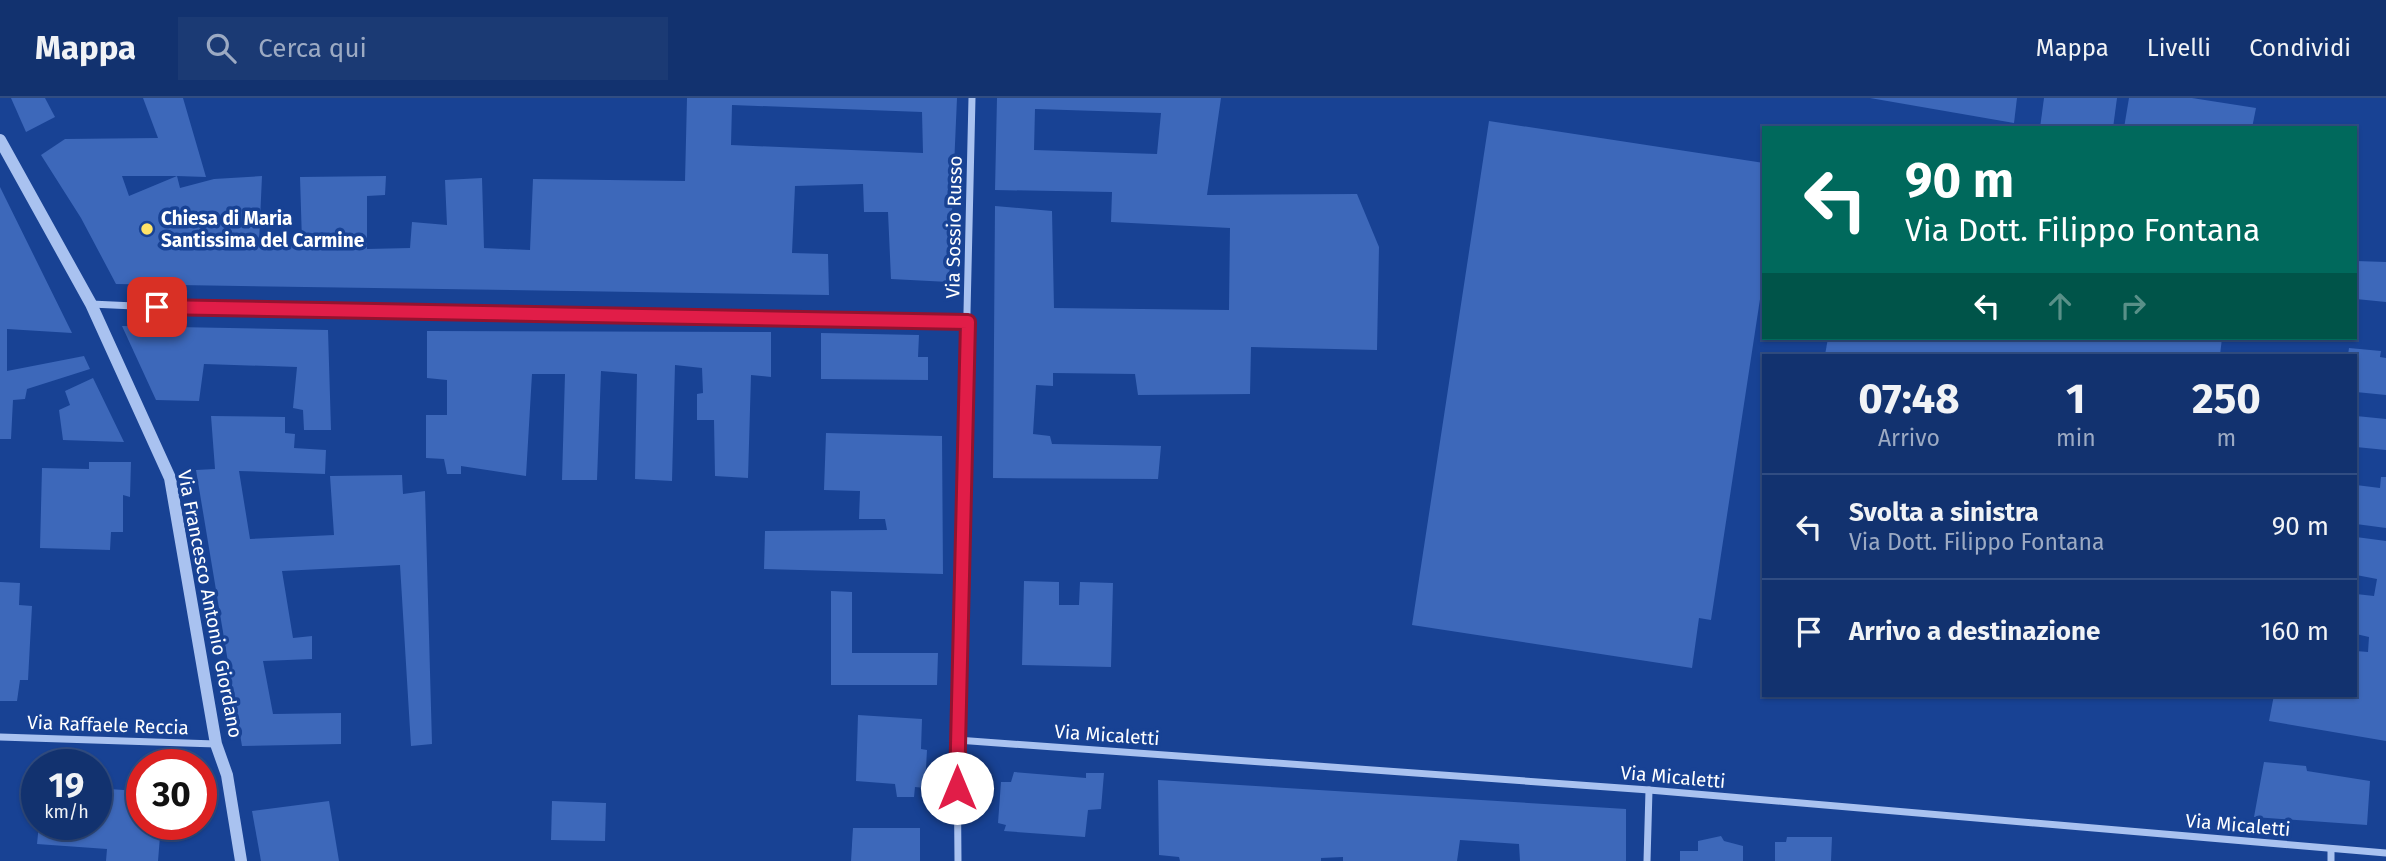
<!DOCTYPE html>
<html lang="it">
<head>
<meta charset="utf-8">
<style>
  body { margin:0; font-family:"Fira Sans",sans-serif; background:#1b3a74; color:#f1f3f6; height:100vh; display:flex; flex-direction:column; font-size:26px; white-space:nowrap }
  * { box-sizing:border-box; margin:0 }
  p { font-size:23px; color:#9caac3 }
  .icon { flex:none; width:38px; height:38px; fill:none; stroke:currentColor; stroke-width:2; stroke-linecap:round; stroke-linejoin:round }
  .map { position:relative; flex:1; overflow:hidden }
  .drawer { position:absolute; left:1762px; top:256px; width:595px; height:343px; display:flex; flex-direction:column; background:#12326f; border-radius:0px; box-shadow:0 2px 5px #0004,0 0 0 2px #314d82 }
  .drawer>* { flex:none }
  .guide { position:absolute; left:1762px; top:28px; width:595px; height:214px; border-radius:0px; box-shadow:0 2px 5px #0004,0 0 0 2px #314d82; background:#00695c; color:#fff; overflow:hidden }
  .speed { position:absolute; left:21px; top:651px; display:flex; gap:14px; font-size:35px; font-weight:700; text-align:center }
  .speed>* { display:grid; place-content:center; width:91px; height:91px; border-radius:50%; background:#12326f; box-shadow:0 2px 5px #0004,0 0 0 2px #314d82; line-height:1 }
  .speed small { font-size:18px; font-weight:400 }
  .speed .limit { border:10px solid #d22; background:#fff; color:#111 }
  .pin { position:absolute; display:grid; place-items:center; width:60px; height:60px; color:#fff; margin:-30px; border-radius:14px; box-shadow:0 4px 10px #0006 }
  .me { position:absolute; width:77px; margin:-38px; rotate:0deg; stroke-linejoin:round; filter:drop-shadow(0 0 5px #0008) }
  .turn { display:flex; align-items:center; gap:24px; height:147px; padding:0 28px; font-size:32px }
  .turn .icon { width:91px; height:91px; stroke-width:2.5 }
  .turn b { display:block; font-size:49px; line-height:60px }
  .lanes { display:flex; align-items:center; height:66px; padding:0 28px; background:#0003; justify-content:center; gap:35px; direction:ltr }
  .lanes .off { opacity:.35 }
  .eta { display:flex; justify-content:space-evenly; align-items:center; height:119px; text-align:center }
  .eta b { font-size:42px; font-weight:700; line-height:49px }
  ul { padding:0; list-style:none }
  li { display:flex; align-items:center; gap:21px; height:105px; padding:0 28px; border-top:2px solid #314d82 }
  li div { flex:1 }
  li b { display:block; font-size:26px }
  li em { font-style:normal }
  header { display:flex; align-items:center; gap:42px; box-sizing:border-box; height:98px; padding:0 35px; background:#12326f; border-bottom:2px solid #314d82 }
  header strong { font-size:33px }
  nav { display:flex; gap:38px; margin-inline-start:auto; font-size:24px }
  .search { width:490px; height:63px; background:#1b3a74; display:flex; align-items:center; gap:18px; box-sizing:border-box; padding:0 24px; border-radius:0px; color:#9caac3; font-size:26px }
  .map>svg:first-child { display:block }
  .building { fill:#3d68ba; fill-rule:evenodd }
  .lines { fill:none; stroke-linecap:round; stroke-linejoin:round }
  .minor { stroke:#a9c2f0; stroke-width:7 }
  .tertiary { stroke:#a9c2f0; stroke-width:12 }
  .route-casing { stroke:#92132f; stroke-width:18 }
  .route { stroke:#e11d48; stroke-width:12 }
  .poi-dot { fill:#ffe368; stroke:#184294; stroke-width:2.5 }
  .labels { text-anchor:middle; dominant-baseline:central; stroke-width:7; stroke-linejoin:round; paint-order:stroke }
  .poi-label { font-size:19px; font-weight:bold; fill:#fff; stroke:#184294; text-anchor:start }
  .street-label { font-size:19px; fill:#fff; stroke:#184294 }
</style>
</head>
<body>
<header>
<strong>Mappa</strong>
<div class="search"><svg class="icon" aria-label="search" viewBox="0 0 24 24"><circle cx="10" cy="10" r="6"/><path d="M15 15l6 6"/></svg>Cerca qui</div>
<nav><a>Mappa</a><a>Livelli</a><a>Condividi</a></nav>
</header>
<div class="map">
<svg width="2386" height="763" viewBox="0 0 2386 763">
  <rect width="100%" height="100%" fill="#184294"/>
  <g class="building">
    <polygon points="11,0 45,0 55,19 26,34"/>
    <path d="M143 0H183L206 79 177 78 180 90 214 81 262 78 259 144H302L300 79 386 78 385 97 367 98V151L410 150 412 124 447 127 445 82 482 80 484 150 530 152 533 81 685 83 687 0H957L949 184 891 181 888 114H864L863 86 795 88 792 155 828 156 829 197 116 186 81 120 41 57 65 41 158 40ZM732 7 922 14 923 55 731 47ZM122 78H177L129 98Z"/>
    <path d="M997 0H1221L1207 97 1357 96 1379 149 1377 252 1251 249 1250 296 1138 297 1135 276 1053 275V288L1036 287 1033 336 1050 338 1052 346 1161 348 1158 381 993 380 995 108 1052 113 1054 210 1229 212 1230 130 1111 124 1112 94 995 92ZM1035 11 1161 15 1157 56 1034 52Z"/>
    <polygon points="1870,0 2017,0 2014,25"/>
    <polygon points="2044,0 2117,0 2113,30 2040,30"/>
    <polygon points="2129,0 2192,0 2256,10 2252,30 2124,30"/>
    <polygon points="1489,23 1764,65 1764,175 1711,522 1699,520 1692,570 1412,527"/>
    <polygon points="0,89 72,235 7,231 7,273 84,258 90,271 27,291 25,301 13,302 11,341 0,341"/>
    <polygon points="2356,163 2386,164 2386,204 2356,201"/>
    <polygon points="122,228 328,232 331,332 304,332 303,312 293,310 297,269 204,266 199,303 156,302"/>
    <polygon points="427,233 771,234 771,279 751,277 748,380 715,378 714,322 697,322 697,296 703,295 702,270 675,267 672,383 635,381 637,276 601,273 597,382 562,382 565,276 532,276 526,378 461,368 461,376 447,376 444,361 426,360 426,317 447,317 447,282 427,280"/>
    <polygon points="821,235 919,237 918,259 928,259 928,282 821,281"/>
    <polygon points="1828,240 2222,240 2220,257 1825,257"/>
    <polygon points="2349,250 2381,253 2380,259 2386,260 2386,297 2356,294 2356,257 2348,257"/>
    <polygon points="93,280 124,344 63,342 59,312 70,307 65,293"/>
    <polygon points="211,318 285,319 285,335 295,336 294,350 326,352 325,376 239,373 250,441 334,437 330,378 402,377 403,396 425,393 432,646 411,648 400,467 282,473 293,540 312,538 312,561 263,563 273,616 341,615 341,646 242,648 196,372 215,371"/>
    <polygon points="2356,318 2386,321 2386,352 2356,349"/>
    <polygon points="826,335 942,338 943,476 764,471 765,433 887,432 885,421 859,421 860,393 824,392"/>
    <polygon points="89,364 131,364 130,399 123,397 123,434 111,434 110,452 40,450 42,370 89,371"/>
    <polygon points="2381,379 2386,379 2386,430 2356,426 2356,387 2380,390"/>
    <polygon points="2356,439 2386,443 2386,643 2269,623 2274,597 2356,597 2356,553 2368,554 2369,539 2356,536 2356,496 2374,498 2377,481 2356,477"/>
    <polygon points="1024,483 1059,484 1059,507 1079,507 1080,484 1113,485 1111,569 1022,567"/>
    <polygon points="0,484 20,485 19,507 32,508 28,582 20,582 17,603 0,603"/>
    <polygon points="831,493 852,494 852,555 938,555 937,587 831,587"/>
    <polygon points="858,617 922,621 921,651 927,652 925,690 915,689 914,699 897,699 895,686 856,683"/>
    <polygon points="2264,664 2306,668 2307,673 2370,683 2367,727 2254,719"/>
    <polygon points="1014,674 1086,680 1086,675 1104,675 1101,711 1088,712 1085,739 1004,733 1006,727 998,725 1001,684 1011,684"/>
    <polygon points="1158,682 1626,711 1626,763 1520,763 1519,746 1460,742 1457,763 1343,763 1343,759 1321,760 1321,763 1180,763 1179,759 1159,757"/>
    <polygon points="96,690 137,693 142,698 142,726 161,726 158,763 106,763 107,751 37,746 39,726 96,726"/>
    <polygon points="329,703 339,763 261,763 252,713"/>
    <polygon points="552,703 606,705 605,743 551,742"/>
    <polygon points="853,730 920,730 920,763 851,763"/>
    <polygon points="1721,738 1724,743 1743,748 1743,763 1680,763 1680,753 1698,753 1698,743"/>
    <polygon points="1787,739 1832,739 1831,763 1775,763 1775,744 1786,744"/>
  </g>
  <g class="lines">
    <g class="minor">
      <polyline points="91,206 178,210 968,224"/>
      <polyline points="0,639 216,646"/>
      <polyline points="957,642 1649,692 2386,755"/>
      <polyline points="958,763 957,642 972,0"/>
      <polyline points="1647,763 1649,692"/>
      <polyline points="2331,763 2331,751"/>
    </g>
    <polyline class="tertiary" points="0,42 91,206 170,380 216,646 227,677 241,763"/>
  </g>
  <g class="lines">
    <defs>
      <polyline id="route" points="157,209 968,224 957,690"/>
    </defs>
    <use href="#route" class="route-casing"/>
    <use href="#route" class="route"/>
  </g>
  <circle class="poi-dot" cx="147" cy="131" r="7"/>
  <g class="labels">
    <g class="poi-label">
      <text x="161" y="120">Chiesa di Maria<tspan x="161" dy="22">Santissima del Carmine</tspan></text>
    </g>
    <g class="street-label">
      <text transform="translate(954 129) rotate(-89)">Via Sossio Russo</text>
      <text transform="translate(210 506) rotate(79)">Via Francesco Antonio Giordano</text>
      <text transform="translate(108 627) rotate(2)">Via Raffaele Reccia</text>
      <text transform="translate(1107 637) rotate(4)">Via Micaletti</text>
      <text transform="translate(1673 679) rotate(5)">Via Micaletti</text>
      <text transform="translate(2238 727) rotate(5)">Via Micaletti</text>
    </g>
  </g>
</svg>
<div class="speed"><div>19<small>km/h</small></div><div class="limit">30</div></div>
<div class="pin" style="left:157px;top:209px;background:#d93025"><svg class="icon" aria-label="arrive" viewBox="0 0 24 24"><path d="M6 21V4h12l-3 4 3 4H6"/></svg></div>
<svg class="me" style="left:957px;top:690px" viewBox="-20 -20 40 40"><circle r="19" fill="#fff"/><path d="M0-13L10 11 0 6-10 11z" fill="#e11d48"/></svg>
<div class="guide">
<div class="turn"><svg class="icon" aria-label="left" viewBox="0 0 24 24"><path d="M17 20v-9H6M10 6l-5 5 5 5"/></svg><div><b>90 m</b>Via Dott. Filippo Fontana</div></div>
<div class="lanes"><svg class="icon" aria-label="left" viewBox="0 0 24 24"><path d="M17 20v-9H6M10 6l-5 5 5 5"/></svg><svg class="icon off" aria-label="ahead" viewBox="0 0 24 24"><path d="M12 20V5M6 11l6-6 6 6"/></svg><svg class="icon off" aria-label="right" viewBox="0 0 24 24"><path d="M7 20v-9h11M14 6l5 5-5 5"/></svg></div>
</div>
<section class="drawer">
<div class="eta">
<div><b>07:48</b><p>Arrivo</p></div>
<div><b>1</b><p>min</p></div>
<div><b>250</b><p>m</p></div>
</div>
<ul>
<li><svg class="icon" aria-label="left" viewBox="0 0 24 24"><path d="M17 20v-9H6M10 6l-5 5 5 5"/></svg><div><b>Svolta a sinistra</b><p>Via Dott. Filippo Fontana</p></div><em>90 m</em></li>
<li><svg class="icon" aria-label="arrive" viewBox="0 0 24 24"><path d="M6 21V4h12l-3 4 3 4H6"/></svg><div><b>Arrivo a destinazione</b></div><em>160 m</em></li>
</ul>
</section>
</div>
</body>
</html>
